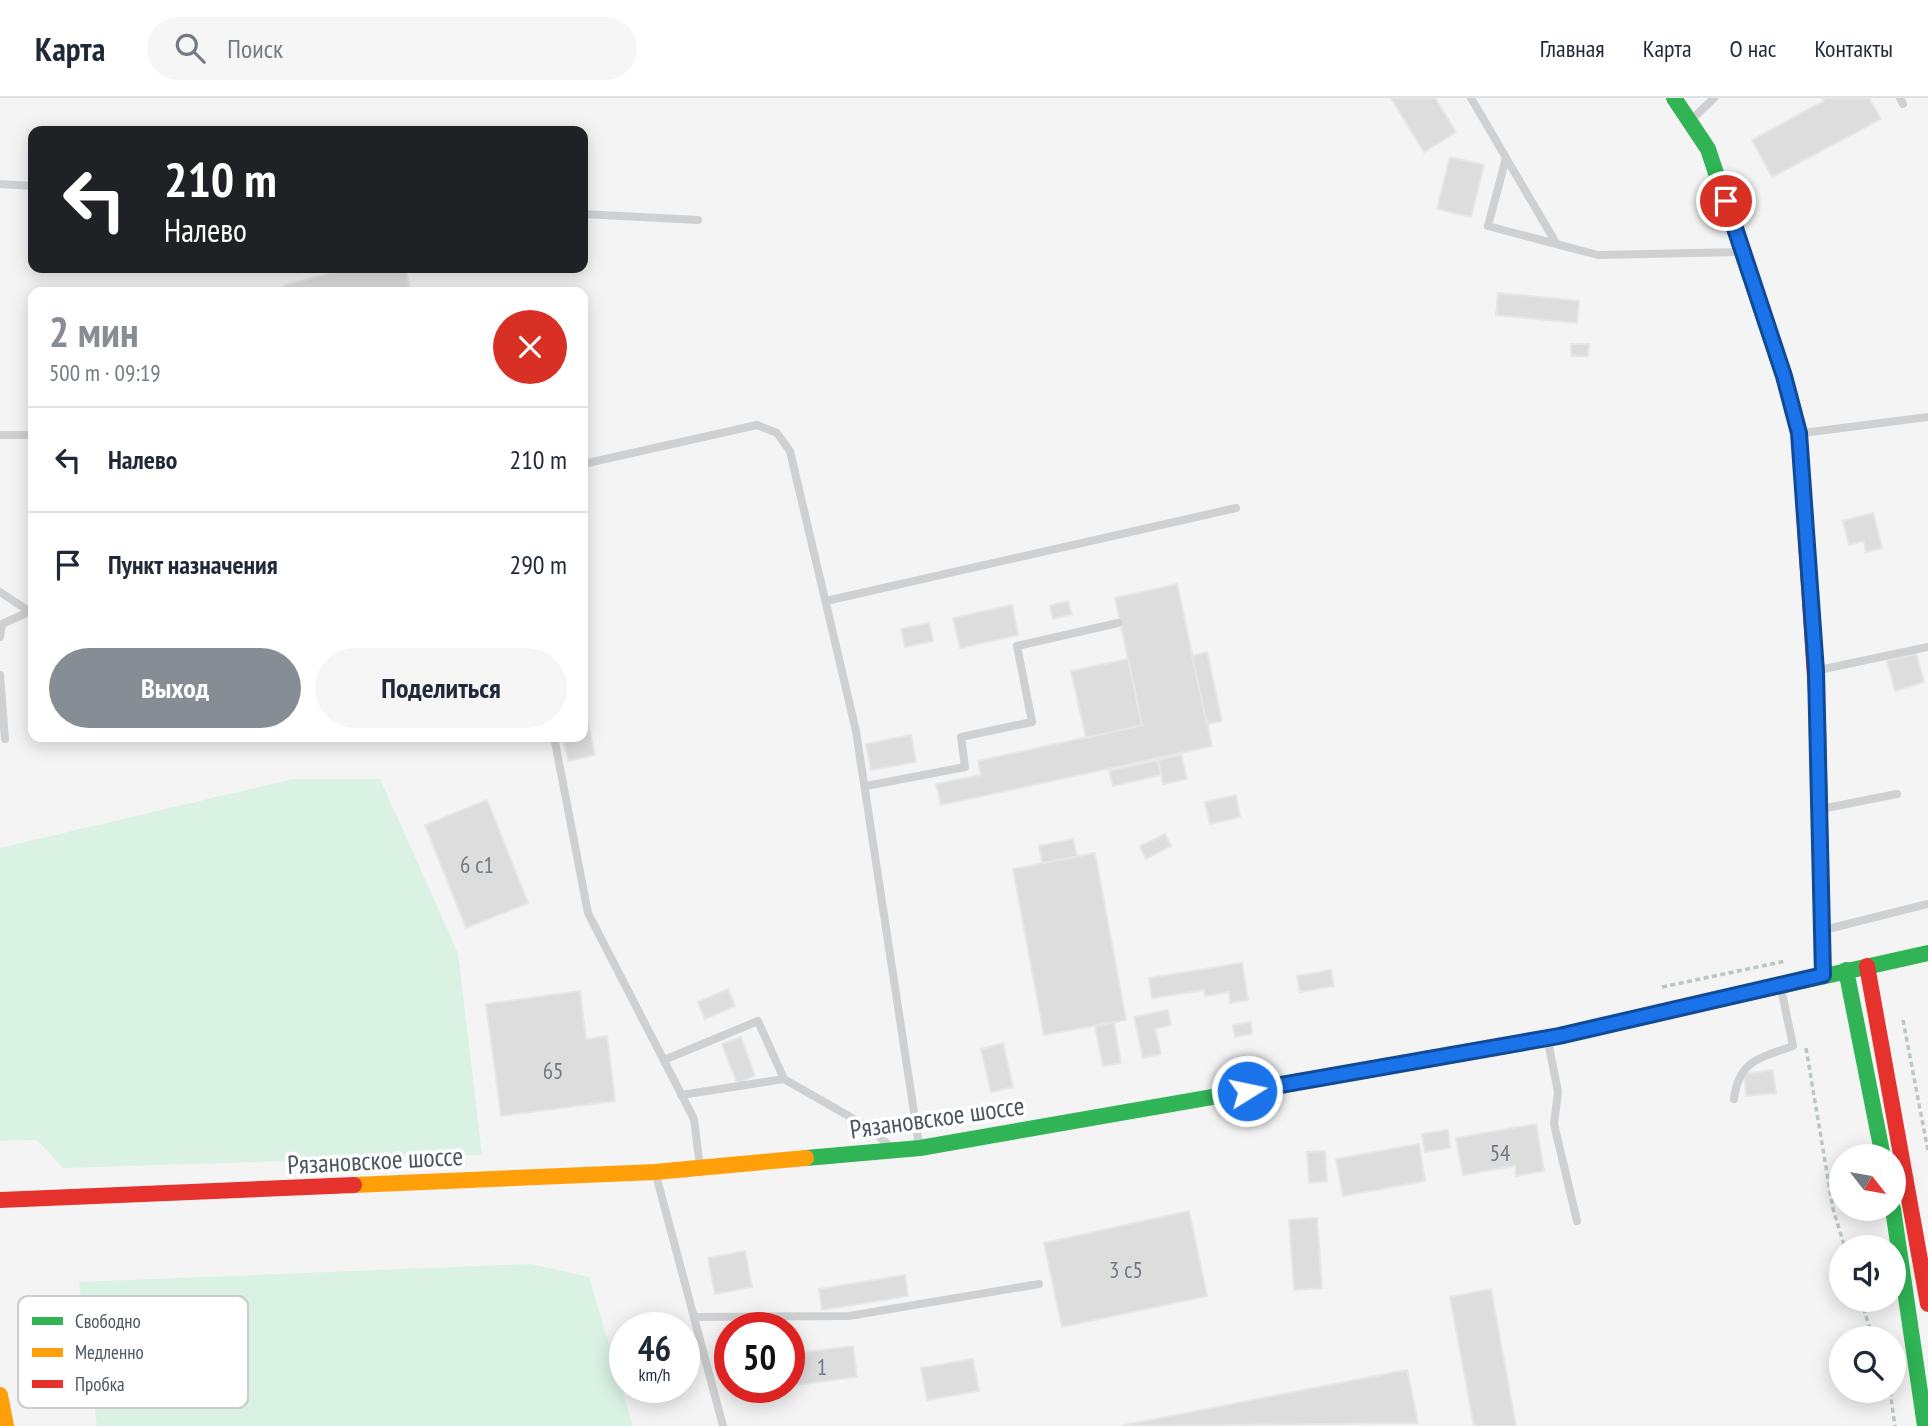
<!DOCTYPE html>
<html lang="ru">
<head>
<meta charset="utf-8">
<style>
  body { margin:0; font-family:"PT Sans Narrow",sans-serif; background:#f6f6f7; color:#1f2937; height:100vh; display:flex; flex-direction:column; font-size:26px; white-space:nowrap }
  * { box-sizing:border-box; margin:0 }
  p { font-size:23px; color:#747a83 }
  .icon { flex:none; width:38px; height:38px; fill:none; stroke:currentColor; stroke-width:2; stroke-linecap:round; stroke-linejoin:round }
  .map { position:relative; flex:1; overflow:hidden }
  .sheet { position:absolute; left:28px; top:189px; width:560px; height:455px; display:flex; flex-direction:column; background:#fff; border-radius:14px; box-shadow:0 4px 18px #0003 }
  .sheet>* { flex:none }
  .hud { position:absolute; left:28px; top:28px; width:560px; height:147px; border-radius:14px; box-shadow:0 4px 18px #0003; background:#202124; color:#fff; overflow:hidden }
  .needle { width:46px; rotate:121deg }
  .fabs { position:absolute; left:1829px; top:1046px; display:grid; gap:14px }
  .fabs a { display:grid; place-items:center; width:77px; height:77px; border-radius:50%; background:#fff; box-shadow:0 4px 18px #0003; font-size:35px }
  .speed { position:absolute; left:609px; top:1214px; display:flex; gap:14px; font-size:35px; font-weight:700; text-align:center }
  .speed>* { display:grid; place-content:center; width:91px; height:91px; border-radius:50%; background:#fff; box-shadow:0 4px 18px #0003; line-height:1 }
  .speed small { font-size:18px; font-weight:400 }
  .speed .limit { border:10px solid #d22; background:#fff; color:#111 }
  .pin { position:absolute; display:grid; place-items:center; width:60px; height:60px; color:#fff; margin:-30px; border:4px solid #fff; border-radius:50%; box-shadow:0 2px 7px #0007 }
  .me { position:absolute; width:77px; margin:-38px; rotate:80deg; stroke-linejoin:round; filter:drop-shadow(0 0 5px #0008) }
  .turn { display:flex; align-items:center; gap:24px; height:147px; padding:0 21px; font-size:32px }
  .turn .icon { width:91px; height:91px; stroke-width:2.5 }
  .turn b { display:block; font-size:49px; line-height:60px }
  .round { display:grid; place-items:center; flex:none; width:74px; height:74px; border-radius:37px; background:#f6f6f7 }
  .head { display:flex; align-items:center; justify-content:space-between; height:119px; padding:0 21px }
  h1 { font-size:42px; font-weight:600; line-height:52px; color:#868d94 }
  .cta { display:flex; gap:14px; margin-top:auto; padding:14px 21px }
  .cta a { flex:1; height:80px; border-radius:42px; background:#868d94; color:#fff; font-size:28px; font-weight:600; line-height:80px; text-align:center }
  .cta a+a { background:#f6f6f7; color:#1f2937 }
  ul { padding:0; list-style:none }
  li { display:flex; align-items:center; gap:21px; height:105px; padding:0 21px; border-top:2px solid #e0e1e3 }
  li div { flex:1 }
  li b { display:block; font-size:26px }
  li em { font-style:normal }
  header { display:flex; align-items:center; gap:42px; box-sizing:border-box; height:98px; padding:0 35px; background:#fff; border-bottom:2px solid #e0e1e3 }
  header strong { font-size:33px }
  nav { display:flex; gap:38px; margin-inline-start:auto; font-size:24px }
  .search { width:490px; height:63px; background:#f6f6f7; display:flex; align-items:center; gap:18px; box-sizing:border-box; padding:0 24px; border-radius:38px; color:#747a83; font-size:26px }
  .map>svg:first-child { display:block }
  .green { fill:#d9f2e3 }
  .building { fill:#ddddde; stroke:#e5e6e7; stroke-width:2 }
  .lines { fill:none; stroke-linecap:round; stroke-linejoin:round }
  .path { stroke:#bcc7c4; stroke-width:3.5; stroke-dasharray:5 3.5; stroke-linecap:butt }
  .lane { stroke:#ced0d2; stroke-width:8 }
  .fast { stroke:#30b455; stroke-width:16 }
  .slow { stroke:#ff9f0a; stroke-width:16 }
  .jam { stroke:#e5322d; stroke-width:16 }
  .route-casing { stroke:#114b97; stroke-width:18 }
  .route { stroke:#1a73e8; stroke-width:12 }
  .labels { text-anchor:middle; dominant-baseline:central; stroke-width:7; stroke-linejoin:round; paint-order:stroke }
  .number-label { font-size:23px; fill:#707881 }
  .street-label { font-size:26px; fill:#4a5661; stroke:#fff }
  .key { fill:#fff; stroke:#c9ccd0; stroke-width:2 }
  .key-label { font-size:19px; fill:#4a5661 }
</style>
</head>
<body>
<header>
<strong>Карта</strong>
<div class="search"><svg class="icon" aria-label="search" viewBox="0 0 24 24"><circle cx="10" cy="10" r="6"/><path d="M15 15l6 6"/></svg>Поиск</div>
<nav><a>Главная</a><a>Карта</a><a>О нас</a><a>Контакты</a></nav>
</header>
<div class="map">
<svg width="1928" height="1328" viewBox="0 0 1928 1328">
  <rect width="100%" height="100%" fill="#f4f4f4"/>
  <g class="green">
    <polygon points="293,681 380,681 458,855 482,1057 63,1070 37,1042 0,1043 0,750"/>
    <polygon points="531,1166 589,1179 633,1328 97,1328 79,1184"/>
  </g>
  <g class="building">
    <polygon points="1391,0 1435,0 1456,34 1424,54"/>
    <polygon points="1822,0 1869,0 1881,21 1772,79 1752,42 1824,3"/>
    <polygon points="1450,59 1484,67 1471,119 1437,111"/>
    <polygon points="353,170 405,170 411,194 286,194 284,187"/>
    <polygon points="1498,195 1579,203 1577,225 1496,217"/>
    <polygon points="1571,246 1589,246 1588,258 1571,258"/>
    <polygon points="1873,415 1882,450 1866,454 1864,443 1849,447 1843,423"/>
    <polygon points="1177,486 1212,648 941,707 936,686 981,677 978,663 1142,627 1115,500"/>
    <polygon points="1068,503 1072,516 1053,521 1050,508"/>
    <polygon points="1012,507 1018,537 960,550 953,520"/>
    <polygon points="929,525 933,543 905,549 901,531"/>
    <polygon points="1207,554 1222,623 1207,626 1192,558"/>
    <polygon points="1916,555 1924,584 1895,593 1887,563"/>
    <polygon points="1128,561 1142,627 1086,640 1071,573"/>
    <polygon points="583,602 595,657 568,663 563,639 583,639"/>
    <polygon points="911,637 916,664 871,672 866,646"/>
    <polygon points="1181,657 1187,681 1163,686 1158,662"/>
    <polygon points="1158,662 1161,677 1113,688 1109,673"/>
    <polygon points="1236,697 1240,719 1210,726 1205,704"/>
    <polygon points="487,702 528,805 466,830 425,727"/>
    <polygon points="1165,736 1171,748 1146,761 1140,748"/>
    <polygon points="1073,741 1077,759 1042,765 1039,748"/>
    <polygon points="1095,755 1126,922 1044,937 1013,771"/>
    <polygon points="1242,865 1248,902 1230,905 1229,894 1205,898 1204,892 1152,900 1149,880"/>
    <polygon points="1331,872 1334,888 1300,894 1297,878"/>
    <polygon points="728,891 735,908 705,921 698,904"/>
    <polygon points="580,893 586,941 607,938 615,1003 501,1018 486,906"/>
    <polygon points="1168,912 1171,927 1155,931 1161,956 1143,960 1134,919"/>
    <polygon points="1114,924 1121,965 1103,968 1095,928"/>
    <polygon points="1251,924 1252,936 1235,939 1233,927"/>
    <polygon points="741,939 755,978 737,985 722,946"/>
    <polygon points="1003,945 1013,989 991,994 981,951"/>
    <polygon points="1773,972 1776,995 1746,998 1744,976"/>
    <polygon points="1536,1026 1544,1073 1516,1078 1515,1068 1463,1077 1456,1040"/>
    <polygon points="1448,1032 1450,1050 1425,1054 1422,1036"/>
    <polygon points="1419,1046 1425,1083 1343,1098 1336,1061"/>
    <polygon points="1325,1053 1327,1083 1309,1085 1307,1054"/>
    <polygon points="1189,1113 1207,1198 1062,1229 1044,1145"/>
    <polygon points="1317,1120 1322,1190 1294,1192 1289,1122"/>
    <polygon points="745,1153 752,1189 715,1196 708,1160"/>
    <polygon points="905,1177 908,1198 822,1212 819,1191"/>
    <polygon points="1491,1191 1516,1328 1474,1328 1450,1199"/>
    <polygon points="853,1248 857,1279 789,1288 789,1256"/>
    <polygon points="973,1261 979,1293 927,1302 921,1270"/>
    <polygon points="1407,1272 1418,1325 1124,1328 1124,1327"/>
  </g>
  <g class="lines">
    <g class="path">
      <polyline points="1662,889 1786,863"/>
      <polyline points="1903,922 1928,1053"/>
      <polyline points="1806,950 1833,1111 1845,1150"/>
      <polyline points="1861,1202 1873,1241"/>
      <polyline points="1890,1293 1895,1328"/>
    </g>
    <g class="lane">
      <polyline points="1471,0 1556,145"/>
      <polyline points="1900,0 1903,6"/>
      <polyline points="1691,22 1714,0"/>
      <polyline points="1506,60 1488,128 1598,157 1740,154"/>
      <polyline points="0,86 33,88"/>
      <polyline points="583,116 698,122"/>
      <polyline points="1803,335 1928,319"/>
      <polyline points="0,337 33,337"/>
      <polyline points="583,366 757,327 777,335 790,353 856,633 919,1047"/>
      <polyline points="0,494 29,513"/>
      <polyline points="826,503 1236,410"/>
      <polyline points="0,539 2,526 33,512"/>
      <polyline points="1819,572 1928,549"/>
      <polyline points="0,577 5,641"/>
      <polyline points="554,639 588,815 694,1021 700,1069"/>
      <polyline points="866,688 965,669 961,639 1032,624 1017,548 1118,525"/>
      <polyline points="1821,711 1897,696"/>
      <polyline points="1824,832 1928,806"/>
      <polyline points="1548,943 1558,994 1554,1026 1577,1123"/>
      <polyline points="664,962 758,923 784,981 866,1028 890,1048"/>
      <polyline points="681,997 784,981"/>
      <path d="M1734 1001C1739 962 1760 960 1793 948L1781 890"/>
      <polyline points="656,1077 723,1328"/>
      <polyline points="694,1219 849,1218 1039,1186"/>
    </g>
    <g class="fast">
      <polyline points="1674,0 1708,51 1788,293"/>
      <polyline points="1818,625 1823,877"/>
      <polyline points="1846,872 1883,1059"/>
      <polyline points="1704,905 1928,855"/>
      <polyline points="806,1060 920,1050 1275,988"/>
      <polyline points="1893,1111 1925,1328"/>
    </g>
    <g class="slow">
      <polyline points="354,1087 655,1074 806,1060"/>
      <polyline points="0,1297 6,1328"/>
    </g>
    <g class="jam">
      <polyline points="1788,293 1799,335 1818,625"/>
      <polyline points="1867,868 1928,1206"/>
      <polyline points="1275,988 1559,938 1704,905"/>
      <polyline points="0,1102 354,1087"/>
    </g>
  </g>
  <g class="lines">
    <defs>
      <polyline id="route" points="1247,993 1559,938 1823,877 1816,573 1799,335 1784,278 1726,103"/>
    </defs>
    <use href="#route" class="route-casing"/>
    <use href="#route" class="route"/>
  </g>
  <g class="labels">
    <g class="number-label">
      <text x="477" y="766">6 с1</text>
      <text x="553" y="972">65</text>
      <text x="1500" y="1054">54</text>
      <text x="1126" y="1171">3 с5</text>
      <text x="822" y="1268">1</text>
    </g>
    <g class="street-label">
      <text transform="translate(937 1019) rotate(-8)">Рязановское шоссе</text>
      <text transform="translate(375 1062) rotate(-3)">Рязановское шоссе</text>
    </g>
  </g>
  <rect x="18" y="1198" width="230" height="112" rx="10" class="key"/>
  <rect x="32" y="1219" width="31" height="8" fill="#30b455"/>
  <rect x="32" y="1250" width="31" height="9" fill="#ff9f0a"/>
  <rect x="32" y="1282" width="31" height="8" fill="#e5322d"/>
  <g class="key-label">
    <text x="75" y="1230">Свободно</text>
    <text x="75" y="1261">Медленно</text>
    <text x="75" y="1293">Пробка</text>
  </g>
</svg>
<div class="fabs">
<a><svg class="needle" viewBox="-14 -14 28 28"><path d="M0-13l5 13h-10z" fill="#e53935"/><path d="M0 13l5-13h-10z" fill="#747a83"/></svg></a>
<a><svg class="icon" aria-label="sound" viewBox="0 0 24 24"><path d="M4 9h4l5-4v14l-5-4H4zM17 9q2 3 0 6"/></svg></a>
<a><svg class="icon" aria-label="search" viewBox="0 0 24 24"><circle cx="10" cy="10" r="6"/><path d="M15 15l6 6"/></svg></a>
</div>
<div class="speed"><div>46<small>km/h</small></div><div class="limit">50</div></div>
<div class="pin" style="left:1726px;top:103px;background:#d93025"><svg class="icon" aria-label="arrive" viewBox="0 0 24 24"><path d="M6 21V4h12l-3 4 3 4H6"/></svg></div>
<svg class="me" style="left:1247px;top:993px" viewBox="-20 -20 40 40"><circle r="17" fill="#1a73e8" stroke="#fff" stroke-width="3"/><path d="M0-11L8 9 0 5-8 9z" fill="#fff"/></svg>
<div class="hud">
<div class="turn"><svg class="icon" aria-label="left" viewBox="0 0 24 24"><path d="M17 20v-9H6M10 6l-5 5 5 5"/></svg><div><b>210 m</b>Налево</div></div>
</div>
<section class="sheet">
<div class="head"><div><h1>2 мин</h1><p>500 m · 09:19</p></div><a class="round" style="background:#d93025;color:#fff"><svg class="icon" aria-label="close" viewBox="0 0 24 24"><path d="M6 6l12 12M18 6L6 18"/></svg></a></div>
<ul>
<li><svg class="icon" aria-label="left" viewBox="0 0 24 24"><path d="M17 20v-9H6M10 6l-5 5 5 5"/></svg><div><b>Налево</b></div><em>210 m</em></li>
<li><svg class="icon" aria-label="arrive" viewBox="0 0 24 24"><path d="M6 21V4h12l-3 4 3 4H6"/></svg><div><b>Пункт назначения</b></div><em>290 m</em></li>
</ul>
<div class="cta"><a>Выход</a><a>Поделиться</a></div>
</section>
</div>
</body>
</html>
